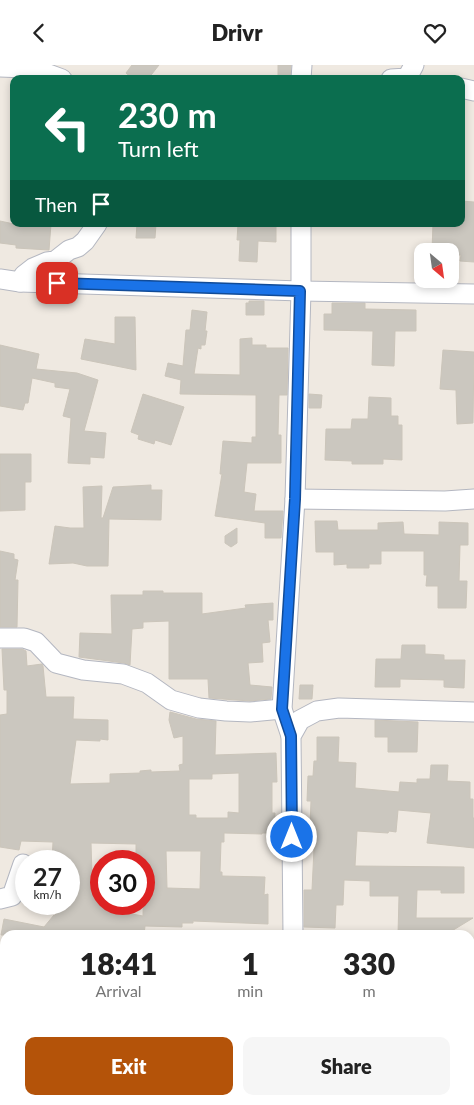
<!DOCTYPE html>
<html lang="en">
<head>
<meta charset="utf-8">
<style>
  body { margin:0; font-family:Lato,sans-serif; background:#f6f6f6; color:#222; height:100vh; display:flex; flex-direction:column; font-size:19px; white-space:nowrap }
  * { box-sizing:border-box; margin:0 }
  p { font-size:16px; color:#767676 }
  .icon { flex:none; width:28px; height:28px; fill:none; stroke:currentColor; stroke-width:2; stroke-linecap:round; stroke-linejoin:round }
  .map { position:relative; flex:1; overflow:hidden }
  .drawer { position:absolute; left:0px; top:865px; width:475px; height:175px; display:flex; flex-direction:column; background:#fff; border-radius:15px 15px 0 0; box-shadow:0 2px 8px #0003 }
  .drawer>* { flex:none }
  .guide { position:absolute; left:10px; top:10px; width:455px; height:152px; border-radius:10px; box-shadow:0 2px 8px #0003; background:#0b6e4f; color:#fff; overflow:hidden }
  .needle { width:32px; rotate:151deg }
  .fabs { position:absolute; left:414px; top:178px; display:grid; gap:10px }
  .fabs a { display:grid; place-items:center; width:45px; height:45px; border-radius:10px; background:#fff; box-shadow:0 2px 8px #0003; font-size:25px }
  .speed { position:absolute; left:15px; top:785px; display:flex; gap:10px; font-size:25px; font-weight:700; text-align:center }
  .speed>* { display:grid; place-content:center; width:65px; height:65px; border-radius:50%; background:#fff; box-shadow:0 2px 8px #0003; line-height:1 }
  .speed small { font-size:12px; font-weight:400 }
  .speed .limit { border:8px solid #d22; background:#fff; color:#111 }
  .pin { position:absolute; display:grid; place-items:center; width:42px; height:42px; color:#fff; margin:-21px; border-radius:10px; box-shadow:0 2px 8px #0006 }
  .me { position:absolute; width:55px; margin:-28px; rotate:0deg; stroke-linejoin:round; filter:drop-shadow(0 0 4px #0008) }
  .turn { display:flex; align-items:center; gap:18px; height:105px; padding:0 25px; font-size:22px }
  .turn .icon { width:65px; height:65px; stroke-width:2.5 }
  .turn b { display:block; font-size:35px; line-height:42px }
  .then { display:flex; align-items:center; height:48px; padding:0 25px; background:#0003; gap:10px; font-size:19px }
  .eta { display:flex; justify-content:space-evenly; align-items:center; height:85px; text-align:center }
  .eta b { font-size:30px; font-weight:800; line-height:35px }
  .action { display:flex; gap:10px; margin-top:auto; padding:10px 25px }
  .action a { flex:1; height:58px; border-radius:10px; background:#b45309; color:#fff; font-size:20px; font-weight:800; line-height:58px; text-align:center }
  .action a+a { background:#f6f6f6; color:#222 }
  header { display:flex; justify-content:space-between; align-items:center; height:65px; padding:0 25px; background:#fff; font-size:22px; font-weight:800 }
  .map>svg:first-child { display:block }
  .building { fill:#cbc7bf; stroke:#cbc5ba; fill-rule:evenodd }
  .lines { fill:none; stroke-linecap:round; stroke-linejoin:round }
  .minor-casing { stroke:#b4b7c1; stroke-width:21 }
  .minor { stroke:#fff; stroke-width:19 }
  .route-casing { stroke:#114b97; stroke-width:12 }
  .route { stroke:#1a73e8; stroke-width:9 }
</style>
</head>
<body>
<header><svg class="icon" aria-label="back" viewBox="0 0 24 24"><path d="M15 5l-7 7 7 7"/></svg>Drivr<svg class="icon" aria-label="heart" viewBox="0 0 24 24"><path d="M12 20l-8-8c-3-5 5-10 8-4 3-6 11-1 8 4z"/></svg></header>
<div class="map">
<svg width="474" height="1040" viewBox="0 0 474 1040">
  <rect width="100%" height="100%" fill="#efe9e1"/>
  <g class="building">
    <polygon points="132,0 159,0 148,14 133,14 126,8"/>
    <polygon points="278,0 291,0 290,14 278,14"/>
    <polygon points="461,136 474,137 474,197 460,196 461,190 450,190 450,186 432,186 433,159 461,159"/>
    <polygon points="0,156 14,159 51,159 49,185 16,183 16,180 0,178"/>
    <polygon points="137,159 156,159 155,173 136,173"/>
    <polygon points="238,159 276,159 276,177 258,176 257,197 239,196 240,175 237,175"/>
    <polygon points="249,236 264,236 264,250 246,250 246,238 249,238"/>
    <polygon points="332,238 365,238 365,244 416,245 416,266 395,266 394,301 372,300 373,266 324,265 324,249 332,249"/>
    <polygon points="192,245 207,247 205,266 207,266 205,280 201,280 201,284 198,283 194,309 240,310 240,274 252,273 252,280 266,280 266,283 288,283 287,330 279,330 278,370 281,370 281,398 247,398 244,427 256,429 254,446 283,446 281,473 265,473 265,458 215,451 222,409 220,409 223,376 252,378 252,372 256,372 256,330 180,329 181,315 165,311 168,298 183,301 186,265 190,265"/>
    <polygon points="115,252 135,252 136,305 81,294 85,274 115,279"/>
    <polygon points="0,280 39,289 36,304 77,308 98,315 84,366 106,368 104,393 90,392 90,399 68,398 71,353 63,351 70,324 55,322 55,318 32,313 28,338 25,338 23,345 0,341"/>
    <polygon points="443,285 474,287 473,358 457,359 456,325 440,324"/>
    <polygon points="143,329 184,342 171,380 155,375 154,379 138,374 139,370 131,367"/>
    <polygon points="309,329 322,330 321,343 309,343"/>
    <polygon points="369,332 391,333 391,351 398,351 398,360 402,360 402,395 383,394 383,399 352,399 352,396 325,395 326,364 351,364 352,354 368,354"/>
    <polygon points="0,389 31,389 31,417 25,417 25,445 0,446"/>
    <polygon points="151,420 151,425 162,425 161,455 109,454 108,501 87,501 73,498 49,499 55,461 70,463 84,463 83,422 102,421 101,453 103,453 113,422"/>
    <polygon points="315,456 337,456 338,465 378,465 378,458 403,457 404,469 439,470 439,457 468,458 468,480 460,480 459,516 467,516 466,543 438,543 438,521 426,521 427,510 424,510 424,486 381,486 381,499 369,499 369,503 347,503 347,499 334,500 334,487 316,487"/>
    <polygon points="237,463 237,478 231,482 225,478 225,471"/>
    <polygon points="0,486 14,489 14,494 18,495 15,515 18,515 17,562 0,562"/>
    <polygon points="143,526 163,526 163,528 202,528 202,549 246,543 245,540 273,538 273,555 268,555 270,577 262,578 263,597 248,598 250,620 272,622 271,634 250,636 209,633 208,614 169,614 169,556 143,557 143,563 132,564 130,600 124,598 79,592 80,568 112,569 111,530 143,530"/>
    <polygon points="402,580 425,580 425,589 444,590 444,595 465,595 464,623 444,622 444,615 400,614 400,622 375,622 376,594 401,594"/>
    <path d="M2 584H22L26 586 27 601 42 599 43 601 46 632H74L73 654 108 655V675L100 674V676L76 675 70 719 110 718V709L140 708V706L151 705V707L180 706 179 700 183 699V671L174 673 169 655 170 647 196 654 216 656 215 690 276 688 277 717H272V748H275L274 768H262V769L224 768V777H221L220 807H222V811L265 812 264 830 268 829V859L193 856V858H182V862L145 861 144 870H1L4 854 44 862 54 850V851L65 839H69V796H52L53 777 21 776 19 785 0 782V650L7 649V625H4ZM239 708V748L228 747V753H196V750H189V714H212V709ZM91 778 136 779V794H144L143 851 115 846 116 845 101 842V810H92ZM166 786H201L200 824 167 823Z"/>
    <polygon points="300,620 313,620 312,634 299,634"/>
    <polygon points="375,655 418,657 417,687 388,687 388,672 375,672"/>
    <polygon points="317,672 339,672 338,697 356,698 355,723 399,727 400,717 417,718 417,714 430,714 431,700 448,700 447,716 470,717 470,734 473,734 473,753 474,753 474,783 427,778 431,748 398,745 396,767 389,766 388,768 357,766 355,801 464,802 464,828 441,828 441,825 417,825 416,853 473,853 450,867 416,866 416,870 398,870 399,831 370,831 370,816 344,815 343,840 336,840 335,863 304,862 304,825 312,825 314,784 309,784 311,736 307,736 308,711 313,711 314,696 317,696"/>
  </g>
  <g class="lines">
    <defs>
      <g id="minor">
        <polyline points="0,2 25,3 43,7 62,14"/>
        <polyline points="301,14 302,0"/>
        <polyline points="391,14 407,13 414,0"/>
        <polyline points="461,23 474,26"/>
        <polyline points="0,214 20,217 301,226 474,229"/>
        <polyline points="20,217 24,210 33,203 47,197 55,196 69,185 78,182 85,176 97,159"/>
        <polyline points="295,434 445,436 474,434"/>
        <polyline points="0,573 24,573 36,577 56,598 83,605 123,609 147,618 171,635 199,643 226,646 250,647 282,644"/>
        <polyline points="291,671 282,644 295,434 301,226 301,159"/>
        <polyline points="0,834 12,831 23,799"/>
        <polyline points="293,870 291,671 300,655 317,646 339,643 474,647"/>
        <polyline points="470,961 474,961"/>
        <polyline points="0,981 5,980"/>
        <polyline points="280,1040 280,1035"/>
      </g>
    </defs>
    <use href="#minor" class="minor-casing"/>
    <use href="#minor" class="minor"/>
  </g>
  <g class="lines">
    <defs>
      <polyline id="route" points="57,218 300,226 295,434 282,644 291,671 292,772"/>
    </defs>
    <use href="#route" class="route-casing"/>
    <use href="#route" class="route"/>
  </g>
</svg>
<div class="fabs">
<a><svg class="needle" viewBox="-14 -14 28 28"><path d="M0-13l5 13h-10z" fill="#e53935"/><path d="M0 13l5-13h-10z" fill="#767676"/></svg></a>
</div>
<div class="speed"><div>27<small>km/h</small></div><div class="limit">30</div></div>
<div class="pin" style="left:57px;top:218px;background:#d93025"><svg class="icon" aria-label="arrive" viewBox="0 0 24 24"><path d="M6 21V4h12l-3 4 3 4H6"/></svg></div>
<svg class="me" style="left:292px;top:772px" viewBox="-20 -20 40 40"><circle r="17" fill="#1a73e8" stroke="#fff" stroke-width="3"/><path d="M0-11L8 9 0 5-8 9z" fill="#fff"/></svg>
<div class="guide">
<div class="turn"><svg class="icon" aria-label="left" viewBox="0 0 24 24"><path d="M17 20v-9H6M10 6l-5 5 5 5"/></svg><div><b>230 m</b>Turn left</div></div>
<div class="then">Then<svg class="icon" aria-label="arrive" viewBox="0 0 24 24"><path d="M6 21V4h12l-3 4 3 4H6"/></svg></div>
</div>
<section class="drawer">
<div class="eta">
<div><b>18:41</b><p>Arrival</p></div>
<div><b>1</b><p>min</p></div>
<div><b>330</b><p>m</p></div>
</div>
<div class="action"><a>Exit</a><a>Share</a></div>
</section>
</div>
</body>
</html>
